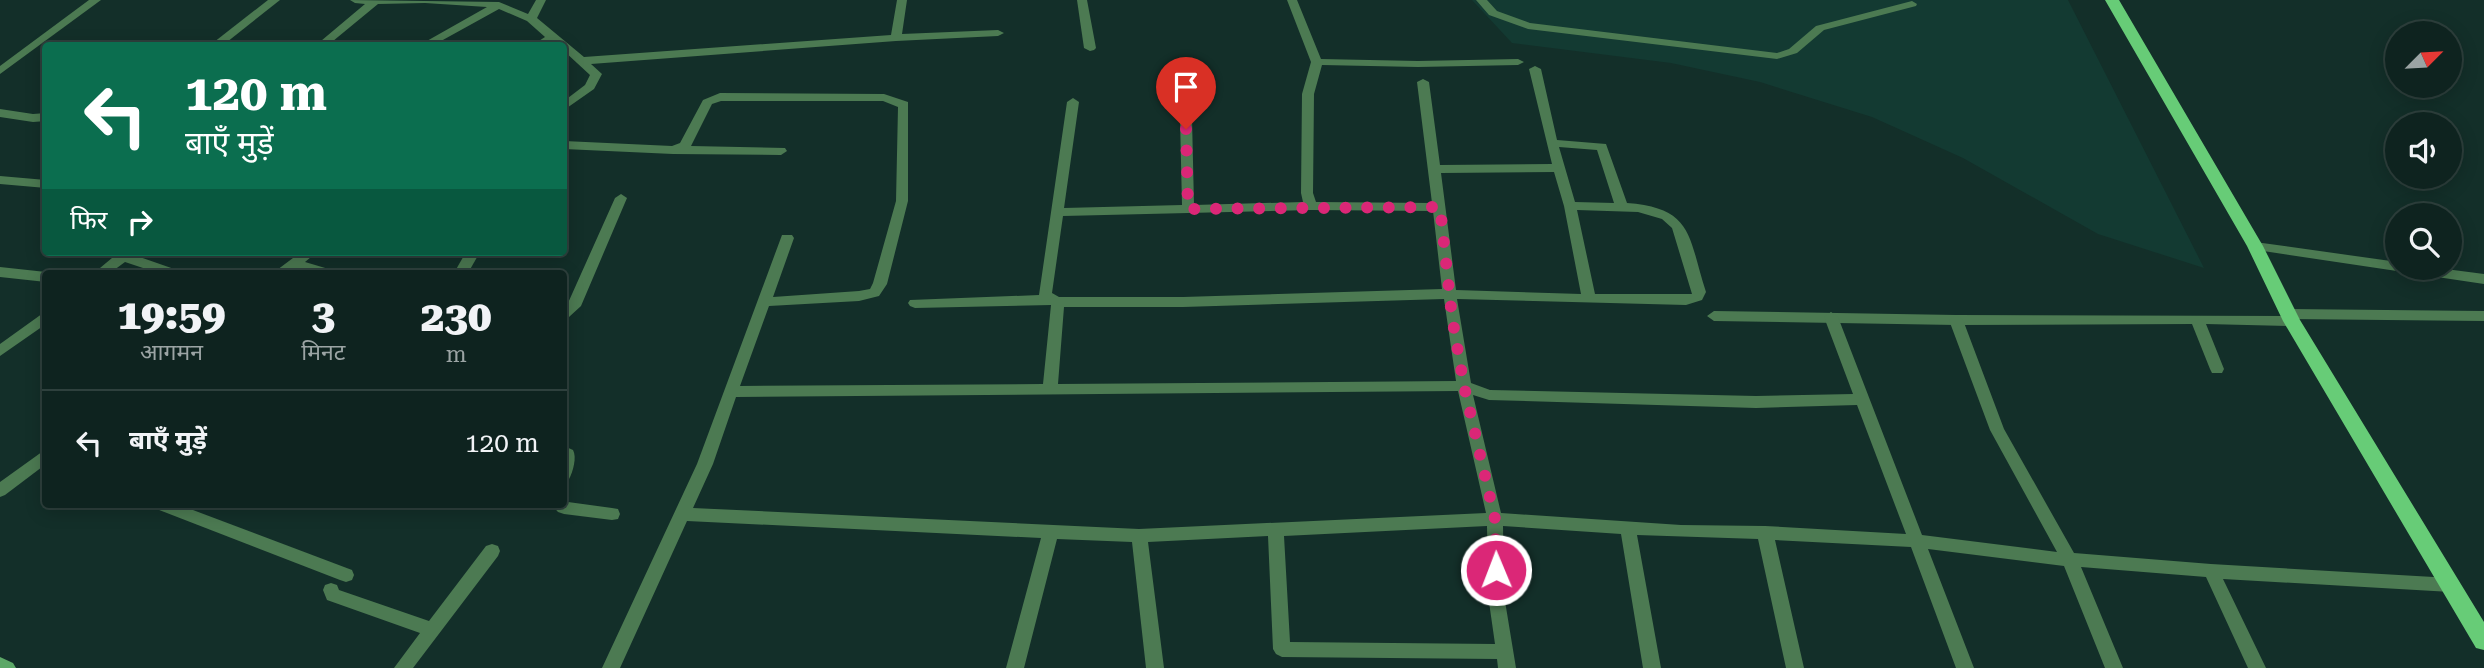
<!DOCTYPE html>
<html lang="hi">
<head>
<meta charset="utf-8">
<style>
  body { margin:0; font-family:"Roboto Serif","Noto Sans Devanagari",serif; background:#1c2f2c; color:#f1f3f6; height:100vh; display:flex; flex-direction:column; font-size:26px; white-space:nowrap }
  * { box-sizing:border-box; margin:0 }
  p { font-size:23px; color:#9ba4a4 }
  .icon { flex:none; width:38px; height:38px; fill:none; stroke:currentColor; stroke-width:2; stroke-linecap:round; stroke-linejoin:round }
  .map { position:relative; flex:1; overflow:hidden }
  .panel { position:absolute; left:42px; top:270px; width:525px; height:238px; display:flex; flex-direction:column; background:#0e231f; border-radius:7px; box-shadow:0 4px 18px #0003,0 0 0 2px #2e403d }
  .panel>* { flex:none }
  .guide { position:absolute; left:42px; top:42px; width:525px; height:214px; border-radius:7px; box-shadow:0 4px 18px #0003,0 0 0 2px #2e403d; background:#0b6e4f; color:#fff; overflow:hidden }
  .needle { width:46px; rotate:66deg }
  .tools { position:absolute; left:2385px; top:21px; display:grid; gap:14px }
  .tools a { display:grid; place-items:center; width:77px; height:77px; border-radius:50%; background:#0e231f; box-shadow:0 4px 18px #0003,0 0 0 2px #2e403d; font-size:35px }
  .pin { position:absolute; display:grid; place-items:center; width:60px; height:60px; color:#fff; margin:-72px -30px; border-radius:50% 50% 50% 0; rotate:-45deg; box-shadow:0 0 7px #0007 }
  .pin .icon { rotate:45deg }
  .me { position:absolute; width:77px; margin:-38px; rotate:359deg; stroke-linejoin:round; filter:drop-shadow(0 0 5px #0008) }
  .turn { display:flex; align-items:center; gap:24px; height:147px; padding:0 28px; font-size:32px }
  .turn .icon { width:91px; height:91px; stroke-width:2.5 }
  .turn b { display:block; font-size:49px; line-height:60px }
  .then { display:flex; align-items:center; height:66px; padding:0 28px; background:#0003; gap:14px; font-size:26px }
  .eta { display:flex; justify-content:space-evenly; align-items:center; height:119px; text-align:center }
  .eta b { font-size:42px; font-weight:800; line-height:49px }
  ul { padding:0; list-style:none }
  li { display:flex; align-items:center; gap:21px; height:105px; padding:0 28px; border-top:2px solid #2e403d }
  li div { flex:1 }
  li b { display:block; font-size:26px }
  li em { font-style:normal }
  .map>svg:first-child { display:block }
  .built { fill:#133a32 }
  .lines { fill:none; stroke-linecap:round; stroke-linejoin:round }
  .lane { fill:#4c7a52; fill-rule:evenodd }
  .street { fill:#4c7a52; fill-rule:evenodd }
  .secondary { fill:#5ca867; fill-rule:evenodd }
  .primary { fill:#67cc77; fill-rule:evenodd }
  .route { stroke:#db2777; stroke-width:12; stroke-dasharray:0 21.6 }
</style>
</head>
<body>
<div class="map">
<svg width="2484" height="668" viewBox="0 0 2484 668">
  <rect width="100%" height="100%" fill="#132f29"/>
  <polygon class="built" points="1472,0 2068,0 2204,268 2098,234 1963,158 1872,117 1760,82 1671,63 1512,43"/>
  <g class="lines">
    <g class="lane">
      <polygon points="1476,0 1487,0 1497,11 1530,23 1777,53 1789,49 1816,26 1912,1 1917,4 1916,6 1824,30 1797,53 1777,59 1528,29 1489,15"/>
      <polygon points="1714,311 1956,315 2292,316 2299,321 2292,326 2206,324 2224,369 2222,373 2212,373 2210,369 2192,324 1956,325 1714,321 1707,316"/>
    </g>
    <g class="street">
      <polygon points="89,0 101,0 0,74 0,66"/>
      <polygon points="268,0 280,0 222,46 209,46"/>
      <polygon points="350,0 499,2 528,14 536,0 546,0 537,18 584,57 891,35 897,0 907,0 902,34 998,30 1004,33 998,36 896,41 591,64 602,74 594,89 564,110 564,101 585,85 590,75 564,51 564,46 555,46 551,42 545,46 531,46 545,37 527,21 499,9 432,46 418,46 487,7 425,3 378,4 327,46 315,46 365,4 355,3"/>
      <polygon points="1077,0 1087,0 1096,48 1094,50 1090,51 1084,48"/>
      <path d="M1287 0H1297L1321 59 1418 61 1518 59 1524 62 1518 65 1418 67 1322 65 1314 94 1313 193 1316 202 1432 203 1417 82 1423 79 1429 82 1440 165 1552 164 1529 69 1535 66 1541 69 1557 140 1606 144 1627 203C1694 208 1688 237 1706 292L1702 300 1686 305 1457 299 1471 383 1490 390 1756 396 1853 394 1824 317 1831 312 1838 317 1922 535 2057 552 1990 430 1949 320 1956 315 1963 320 2004 429 2074 553 2211 564 2451 578 2457 580 2459 585 2457 590 2451 592 2223 579 2266 668H2248L2206 577 2081 567 2123 668H2105L2064 566 1928 549 1974 668H1956L1911 547 1775 540 1804 668H1786L1758 539 1637 535 1661 668H1643L1621 534 1503 526 1504 595 1516 668H1498L1497 659 1282 657 1276 654 1273 649 1268 536 1148 542 1164 668H1146L1132 542 1057 539 1024 668H1006L1041 538 687 521 620 668H602L697 464 782 235H792L794 238 773 297 859 291 870 289 873 283 896 201 898 107 883 101H721L712 104 691 146 785 148 787 151 781 155 673 154 564 149V141L672 146 680 143 703 100 720 93 884 94 908 102V201L887 284 879 296 859 301 769 306 740 386 1043 384 1051 305 915 308 910 306 908 303 910 300 1039 295 1067 102 1073 98 1079 102 1064 208 1182 205 1179 75 1185 72 1191 75 1194 205 1303 202 1301 193 1302 94 1311 62ZM1559 147 1597 150 1614 203 1575 202ZM1554 172 1564 206 1581 294 1456 290 1441 173ZM1311 210 1433 211 1442 289 1183 297H1059L1052 293 1063 216ZM1577 210 1638 212 1662 219 1672 228 1692 294H1595ZM1444 299 1456 381 1058 384 1064 307H1183ZM1458 391 1486 513 1139 529 693 508 713 464 736 397ZM1473 395 1489 400 1756 408 1857 405 1906 534 1765 526 1681 525 1501 513ZM1487 526 1488 595 1495 644 1290 642 1284 536Z"/>
      <polygon points="0,109 33,114 46,113 46,121 33,122 0,117"/>
      <polygon points="0,176 46,180 46,188 0,184"/>
      <polygon points="621,194 627,198 581,306 569,317 564,319 564,307 568,303 615,198"/>
      <polygon points="2255,242 2398,262 2398,268 2438,268 2484,274 2484,284 2250,249 2248,246 2250,243"/>
      <polygon points="136,252 134,255 177,270 179,273 158,273 125,262 110,273 94,273 118,253"/>
      <polygon points="301,252 317,252 305,262 332,270 334,273 310,273 295,269 289,273 273,273"/>
      <polygon points="466,252 480,252 468,273 454,273"/>
      <polygon points="0,267 46,272 48,273 46,273 46,282 0,277"/>
      <polygon points="2288,309 2484,311 2484,321 2288,319 2281,314"/>
      <polygon points="46,311 46,324 0,356 0,344"/>
      <path d="M564 446 573 450C577 457 573 472 569 479L564 481Z"/>
      <polygon points="46,449 46,464 5,495 0,497 0,482"/>
      <polygon points="564,499 568,502 612,508 618,509 620,514 618,519 612,520 564,514 558,512 551,504 564,504"/>
      <polygon points="152,504 177,504 352,570 354,575 352,580 346,582 340,580 154,508"/>
      <polygon points="492,544 498,546 500,551 498,556 413,668 394,668 420,633 327,600 323,590 325,585 331,583 337,585 339,590 429,621 486,546"/>
    </g>
    <polygon class="secondary" points="0,657 13,663 16,668 0,668"/>
    <polygon class="primary" points="2105,0 2119,0 2263,246 2300,320 2484,622 2484,650 2476,648 2283,321 2247,246"/>
  </g>
  <g class="lines">
    <polyline class="route" points="1186,129 1188,209 1440,207 1452,317 1464,386 1495,519 1496,570"/>
  </g>
</svg>
<div class="tools">
<a><svg class="needle" viewBox="-14 -14 28 28"><path d="M0-13l5 13h-10z" fill="#e53935"/><path d="M0 13l5-13h-10z" fill="#9ba4a4"/></svg></a>
<a><svg class="icon" aria-label="sound" viewBox="0 0 24 24"><path d="M4 9h4l5-4v14l-5-4H4zM17 9q2 3 0 6"/></svg></a>
<a><svg class="icon" aria-label="search" viewBox="0 0 24 24"><circle cx="10" cy="10" r="6"/><path d="M15 15l6 6"/></svg></a>
</div>
<div class="pin" style="left:1186px;top:129px;background:#d93025"><svg class="icon" aria-label="arrive" viewBox="0 0 24 24"><path d="M6 21V4h12l-3 4 3 4H6"/></svg></div>
<svg class="me" style="left:1496px;top:570px" viewBox="-20 -20 40 40"><circle r="17" fill="#db2777" stroke="#fff" stroke-width="3"/><path d="M0-11L8 9 0 5-8 9z" fill="#fff"/></svg>
<div class="guide">
<div class="turn"><svg class="icon" aria-label="left" viewBox="0 0 24 24"><path d="M17 20v-9H6M10 6l-5 5 5 5"/></svg><div><b>120 m</b>बाएँ मुड़ें</div></div>
<div class="then">फिर<svg class="icon" aria-label="right" viewBox="0 0 24 24"><path d="M7 20v-9h11M14 6l5 5-5 5"/></svg></div>
</div>
<section class="panel">
<div class="eta">
<div><b>19:59</b><p>आगमन</p></div>
<div><b>3</b><p>मिनट</p></div>
<div><b>230</b><p>m</p></div>
</div>
<ul>
<li><svg class="icon" aria-label="left" viewBox="0 0 24 24"><path d="M17 20v-9H6M10 6l-5 5 5 5"/></svg><div><b>बाएँ मुड़ें</b></div><em>120 m</em></li>
</ul>
</section>
</div>
</body>
</html>
